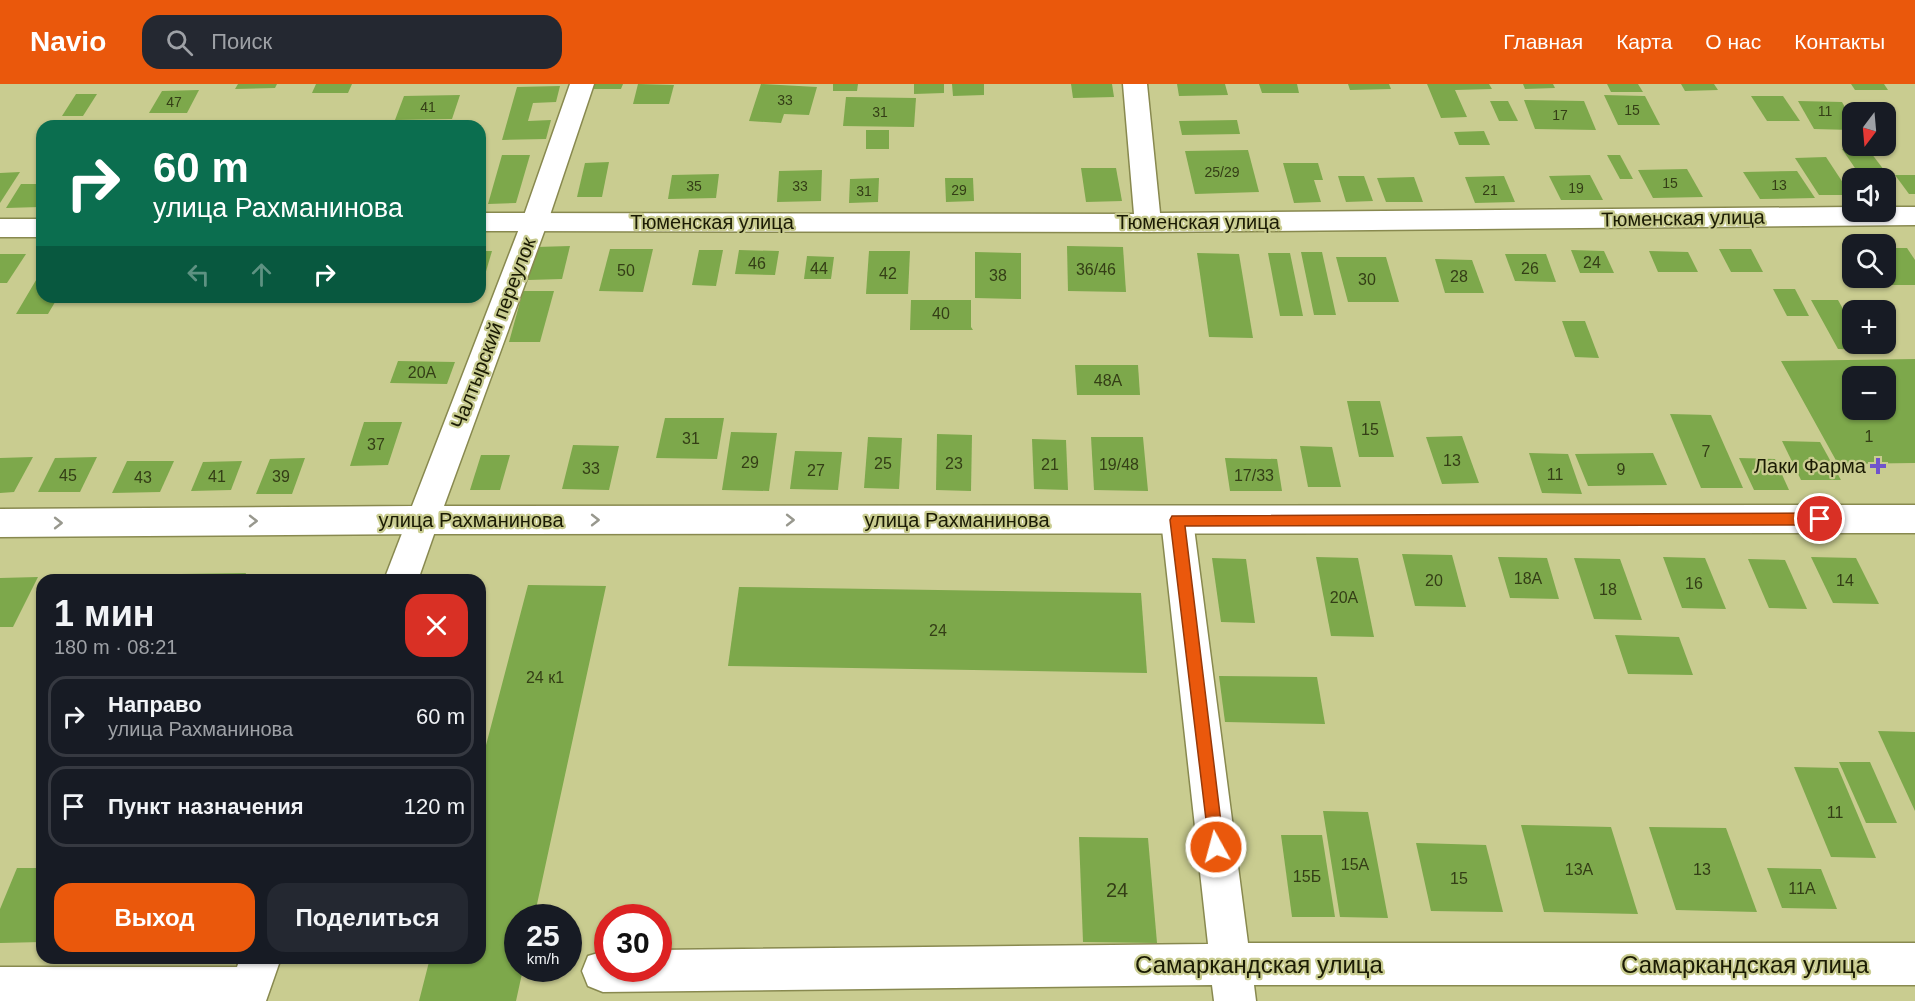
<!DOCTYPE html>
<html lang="ru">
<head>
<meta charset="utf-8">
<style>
  body { margin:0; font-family:Helvetica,sans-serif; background:#242831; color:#f1f3f6; height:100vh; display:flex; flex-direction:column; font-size:22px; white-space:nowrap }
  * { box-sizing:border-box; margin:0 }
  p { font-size:20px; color:#9ea1a6 }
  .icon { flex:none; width:33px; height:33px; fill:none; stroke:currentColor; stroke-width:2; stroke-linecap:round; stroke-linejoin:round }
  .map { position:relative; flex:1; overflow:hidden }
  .panel { position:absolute; left:36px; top:490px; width:450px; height:390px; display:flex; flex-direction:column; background:#171b24; border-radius:18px; box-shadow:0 2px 4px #0004 }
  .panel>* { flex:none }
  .banner { position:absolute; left:36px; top:36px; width:450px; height:183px; border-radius:18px; box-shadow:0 2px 4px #0004; background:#0b6e4f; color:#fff; overflow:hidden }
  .needle { width:39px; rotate:196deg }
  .buttons { position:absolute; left:1842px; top:18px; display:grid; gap:12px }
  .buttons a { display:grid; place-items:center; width:54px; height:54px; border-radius:12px; background:#171b24; box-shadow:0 2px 4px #0004; font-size:30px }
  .speed { position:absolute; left:504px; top:820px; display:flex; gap:12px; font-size:30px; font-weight:700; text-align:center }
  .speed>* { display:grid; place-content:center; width:78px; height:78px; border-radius:50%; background:#171b24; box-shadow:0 2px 4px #0004; line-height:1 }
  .speed small { font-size:15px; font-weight:400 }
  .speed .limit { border:9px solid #d22; background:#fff; color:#111 }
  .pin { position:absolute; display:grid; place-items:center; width:51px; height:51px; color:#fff; margin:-26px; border:3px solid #fff; border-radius:50%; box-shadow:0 2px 6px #0007 }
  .me { position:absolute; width:66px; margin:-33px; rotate:353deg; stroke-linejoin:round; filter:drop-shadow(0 0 4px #0008) }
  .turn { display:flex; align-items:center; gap:21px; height:126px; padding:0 18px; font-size:27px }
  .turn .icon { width:78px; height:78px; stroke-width:2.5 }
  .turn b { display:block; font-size:42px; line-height:51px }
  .lanes { display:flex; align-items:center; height:57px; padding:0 18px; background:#0003; justify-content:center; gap:30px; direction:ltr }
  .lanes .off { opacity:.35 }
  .round { display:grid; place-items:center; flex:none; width:63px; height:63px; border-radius:18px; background:#242831 }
  .overview { display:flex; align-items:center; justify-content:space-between; height:102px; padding:0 18px }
  h1 { font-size:36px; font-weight:700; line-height:45px }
  .button { display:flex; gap:12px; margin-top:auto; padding:12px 18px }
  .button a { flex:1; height:69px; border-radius:18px; background:#ea580c; color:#fff; font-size:24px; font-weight:700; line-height:69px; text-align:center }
  .button a+a { background:#242831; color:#f1f3f6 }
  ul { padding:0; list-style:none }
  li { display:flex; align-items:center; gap:18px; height:81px; margin:0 12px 9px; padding:0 6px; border:3px solid #363941; border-radius:18px }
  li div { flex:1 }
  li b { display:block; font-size:22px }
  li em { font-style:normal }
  header { display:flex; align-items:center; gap:36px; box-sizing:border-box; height:84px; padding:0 30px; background:#ea580c; color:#fff }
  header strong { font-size:28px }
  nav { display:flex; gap:33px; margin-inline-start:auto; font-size:21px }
  .search { width:420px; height:54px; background:#242831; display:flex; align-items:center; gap:15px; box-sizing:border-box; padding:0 21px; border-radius:18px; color:#9ea1a6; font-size:22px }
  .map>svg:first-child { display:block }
  .building { fill:#7da84b; fill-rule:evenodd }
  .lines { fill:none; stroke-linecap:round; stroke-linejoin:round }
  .street-casing { stroke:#88894f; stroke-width:3 }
  .secondary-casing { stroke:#88894f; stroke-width:3 }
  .street { fill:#fff; fill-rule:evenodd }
  .secondary { fill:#fff; fill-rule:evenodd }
  .oneway { stroke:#98988e }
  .route { fill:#ea580c; stroke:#983908; stroke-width:1.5 }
  .poi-dot { fill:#7053cc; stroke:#c9cc90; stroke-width:2 }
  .labels { text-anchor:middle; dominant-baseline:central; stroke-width:4.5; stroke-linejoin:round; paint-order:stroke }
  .far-number-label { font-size:14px; fill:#343e16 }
  .number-label { font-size:16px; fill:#343e16 }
  .street-label { font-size:20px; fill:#1b1b04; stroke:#c9cc90 }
  .poi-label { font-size:20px; fill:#1b1b04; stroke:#c9cc90; text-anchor:end }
  .near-number-label { font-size:20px; fill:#343e16 }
  .near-street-label { font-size:24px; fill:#1b1b04; stroke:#c9cc90 }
</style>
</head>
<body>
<header>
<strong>Navio</strong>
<div class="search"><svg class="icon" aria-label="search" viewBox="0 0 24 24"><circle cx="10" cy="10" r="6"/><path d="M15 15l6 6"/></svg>Поиск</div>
<nav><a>Главная</a><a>Карта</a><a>О нас</a><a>Контакты</a></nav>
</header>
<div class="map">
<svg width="1915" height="917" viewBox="0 0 1915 917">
  <rect width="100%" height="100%" fill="#c9cc90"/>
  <g class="building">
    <polygon points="238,0 277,0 275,4 235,5"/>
    <polygon points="316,0 352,0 348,9 312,9"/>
    <polygon points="591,0 623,0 621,5 589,5"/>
    <polygon points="638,0 674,1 669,20 633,20"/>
    <polygon points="761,0 817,3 809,31 784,30 781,39 749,37"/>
    <polygon points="833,0 858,0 857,7 833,7"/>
    <polygon points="914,0 944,0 944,9 914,10"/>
    <polygon points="952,0 984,0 984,11 953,12"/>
    <polygon points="1071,0 1112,0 1114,13 1073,14"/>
    <polygon points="1177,0 1225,0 1228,11 1179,12"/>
    <polygon points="1259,0 1297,0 1299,9 1262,9"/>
    <polygon points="1348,0 1389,0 1391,5 1350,6"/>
    <polygon points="1427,0 1489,0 1492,5 1455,6 1467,33 1441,34"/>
    <polygon points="1523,0 1553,0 1555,4 1525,5"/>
    <polygon points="1607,0 1638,0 1643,8 1611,8"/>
    <polygon points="1681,0 1714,0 1718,6 1685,7"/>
    <polygon points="1851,0 1884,0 1888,6 1855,6"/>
    <polygon points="560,2 556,18 533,19 528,37 551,36 546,55 502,56 517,3"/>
    <polygon points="199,6 187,29 149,29 162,7"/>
    <polygon points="76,10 97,10 83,32 62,32"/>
    <polygon points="460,11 452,35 395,36 404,12"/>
    <polygon points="1604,11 1645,12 1660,41 1618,41"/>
    <polygon points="1751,12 1783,12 1800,37 1767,37"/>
    <polygon points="846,13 916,14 914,43 843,42"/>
    <polygon points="1524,16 1584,17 1596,46 1535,45"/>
    <polygon points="1490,17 1508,17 1518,37 1499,37"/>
    <polygon points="1798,17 1842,18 1852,36 1852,46 1814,45"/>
    <polygon points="1237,36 1240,50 1182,51 1179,37"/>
    <rect x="866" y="46" width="23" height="19"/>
    <polygon points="1484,47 1490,61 1459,61 1454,48"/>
    <polygon points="1842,65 1868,65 1884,86 1857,87"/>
    <polygon points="1248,66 1259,108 1195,110 1185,67"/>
    <polygon points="502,71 530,71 516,119 488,120"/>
    <polygon points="1607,71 1620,71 1633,95 1620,95"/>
    <polygon points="1826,73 1851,111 1819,111 1795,74"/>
    <polygon points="609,78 602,113 577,113 585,79"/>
    <polygon points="1283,79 1318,79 1323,96 1314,96 1321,118 1294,119"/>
    <polygon points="1081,84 1116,84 1122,117 1086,118"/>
    <polygon points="1687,85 1703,113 1653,114 1638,86"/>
    <polygon points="822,86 821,117 777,118 779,87"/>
    <polygon points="1797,87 1815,114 1760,115 1743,88"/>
    <polygon points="20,88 0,119 0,89"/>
    <polygon points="719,90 716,114 668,115 672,91"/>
    <polygon points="1590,91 1603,116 1561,116 1549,92"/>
    <polygon points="1895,91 1915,91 1915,110 1909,110"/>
    <polygon points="1338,92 1364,92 1373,117 1346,118"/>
    <polygon points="1504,92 1515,118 1475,119 1465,93"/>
    <polygon points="1414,93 1423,118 1386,118 1377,94"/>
    <polygon points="879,94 878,118 849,119 850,95"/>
    <polygon points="945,94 973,94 974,117 946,118"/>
    <polygon points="21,100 42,100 42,119 40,123 6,124"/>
    <polygon points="570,162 562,195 528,196 536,163"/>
    <polygon points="1067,162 1123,163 1126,208 1068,207"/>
    <polygon points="1886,164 1907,164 1915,176 1915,201 1889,201 1886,194"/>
    <polygon points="610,165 653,165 643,208 599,207"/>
    <polygon points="1719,165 1751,165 1763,188 1731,188"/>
    <polygon points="699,166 723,166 716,202 692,201"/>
    <polygon points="739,166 779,167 775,191 735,190"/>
    <polygon points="1571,166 1604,167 1614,189 1580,189"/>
    <polygon points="480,167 492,167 482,201 480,201"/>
    <polygon points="869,167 910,167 908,210 866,210"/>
    <polygon points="1649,167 1688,168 1698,188 1658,188"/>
    <polygon points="975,168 1021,169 1021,215 975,214"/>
    <polygon points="1301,168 1322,168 1336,231 1314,231"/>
    <polygon points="1197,169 1239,170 1253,254 1209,253"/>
    <polygon points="1268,169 1290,169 1303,232 1280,232"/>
    <polygon points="0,170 26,170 7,199 0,199"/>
    <polygon points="1505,170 1546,170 1556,198 1515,197"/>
    <polygon points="807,172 834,173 831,195 804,195"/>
    <polygon points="1336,173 1386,173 1399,218 1348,218"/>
    <polygon points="1435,175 1472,176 1484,209 1445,209"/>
    <polygon points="42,186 42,213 58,213 48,230 16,230"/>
    <polygon points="1773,205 1795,205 1809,232 1787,232"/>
    <polygon points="523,207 554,207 540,258 509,258"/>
    <polygon points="911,216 971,216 971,243 973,246 910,246"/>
    <polygon points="1811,216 1838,216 1852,241 1852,260 1863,260 1867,266 1838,265"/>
    <polygon points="1562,237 1585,237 1599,274 1575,273"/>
    <path d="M1915 275V379L1838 380 1781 277ZM1852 292H1886V326H1852Z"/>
    <polygon points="398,277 455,278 447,300 390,299"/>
    <polygon points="1075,281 1138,281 1140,311 1077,311"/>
    <polygon points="1347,317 1380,317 1394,373 1359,373"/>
    <polygon points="1670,330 1711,331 1743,404 1701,404"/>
    <polygon points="665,334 724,334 717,375 656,374"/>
    <polygon points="364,338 402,338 388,381 350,382"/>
    <polygon points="731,348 777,349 769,407 722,406"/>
    <polygon points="937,350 972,351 971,407 936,406"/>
    <polygon points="1462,352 1479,399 1442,400 1426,353"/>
    <polygon points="868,353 902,354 899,405 864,404"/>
    <polygon points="1091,353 1143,353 1148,407 1094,406"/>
    <polygon points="1032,355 1066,356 1068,406 1034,405"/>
    <polygon points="1782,357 1820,358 1841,396 1801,396"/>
    <polygon points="573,361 619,362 609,406 562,405"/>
    <polygon points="1300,362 1332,363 1341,403 1308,403"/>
    <polygon points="795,367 842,368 838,406 790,405"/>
    <polygon points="1529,369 1568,370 1582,410 1542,409"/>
    <polygon points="1653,369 1667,401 1588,402 1575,370"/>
    <polygon points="481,371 510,371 500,406 470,406"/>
    <polygon points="33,373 14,408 0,409 0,374"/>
    <polygon points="97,373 80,408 38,408 55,374"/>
    <polygon points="305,374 292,410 256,410 270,375"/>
    <polygon points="1225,374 1277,375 1282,407 1230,407"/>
    <polygon points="1739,374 1775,375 1789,406 1754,406"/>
    <polygon points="127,377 174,377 160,408 112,409"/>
    <polygon points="242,377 231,406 191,407 203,378"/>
    <polygon points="1402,470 1452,471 1466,523 1415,522"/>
    <polygon points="1316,473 1358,474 1374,553 1331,552"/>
    <polygon points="1498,473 1547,474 1559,515 1510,514"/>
    <polygon points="1663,473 1705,474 1726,525 1682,524"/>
    <polygon points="1811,473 1856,474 1879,520 1833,519"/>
    <polygon points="1212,474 1246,475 1255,539 1221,538"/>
    <polygon points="1574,474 1620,475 1642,536 1594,535"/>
    <polygon points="1748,475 1785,476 1807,525 1769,524"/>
    <polygon points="246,489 244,496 178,496 181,490"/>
    <polygon points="38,493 13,543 0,543 0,494"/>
    <polygon points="140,493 138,496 73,496 73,495"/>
    <polygon points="528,501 606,502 534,834 518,834 518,885 523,885 516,917 419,917 430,874 480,874 480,684"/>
    <polygon points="739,503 1141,509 1147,589 728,582"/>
    <polygon points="1615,551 1679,553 1693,591 1628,590"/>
    <polygon points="1219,592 1317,593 1325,640 1225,638"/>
    <polygon points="1878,647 1915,648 1915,727"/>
    <polygon points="1839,678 1870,678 1897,739 1866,739"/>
    <polygon points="1794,683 1838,684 1876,774 1831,773"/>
    <polygon points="1323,727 1368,728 1388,834 1340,833"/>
    <polygon points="1521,741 1611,743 1638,830 1544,828"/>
    <polygon points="1649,743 1726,744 1757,828 1676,826"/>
    <polygon points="1281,751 1322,751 1335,833 1292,833"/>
    <polygon points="1079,753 1148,754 1157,859 1083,858"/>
    <polygon points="1416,759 1486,761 1503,828 1431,827"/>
    <polygon points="17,784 42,784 42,858 0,859 0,825"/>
    <polygon points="1767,784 1821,785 1837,825 1782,824"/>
  </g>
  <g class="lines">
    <defs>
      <g id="street">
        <polygon points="1123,0 1147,0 1160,129 1852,123 1852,128 1886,128 1886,123 1915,123 1915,141 1148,148 480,147 480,129 1134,130"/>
        <rect x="0" y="135" width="42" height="18"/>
        <polygon points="423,422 435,426 439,436 418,496 384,496 411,426"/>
        <polygon points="1177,422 1189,426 1193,436 1248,859 1915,859 1915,901 1254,901 1256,917 1214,917 1212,901 603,908 588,902 582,887 588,872 608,866 608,885 658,885 658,866 1208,860 1161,436 1165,426"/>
        <polygon points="240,874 281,874 266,917 0,917 0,883 237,883"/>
      </g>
      <polygon id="secondary" points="570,0 594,0 548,137 444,422 1915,421 1915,449 423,450 0,453 0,425 412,422 522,137"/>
    </defs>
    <use href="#street" class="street-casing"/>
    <use href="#secondary" class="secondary-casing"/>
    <use href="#street" class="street"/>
    <use href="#secondary" class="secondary"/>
  </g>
  <defs><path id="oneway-chevron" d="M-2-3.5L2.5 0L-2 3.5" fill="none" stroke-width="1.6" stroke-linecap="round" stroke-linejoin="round" transform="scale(1.5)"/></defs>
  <g class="oneway">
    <use href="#oneway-chevron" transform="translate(595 436)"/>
    <use href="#oneway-chevron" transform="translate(790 436)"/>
    <use href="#oneway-chevron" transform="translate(253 437)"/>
    <use href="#oneway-chevron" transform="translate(58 439)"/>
  </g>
  <polygon class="route" points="1820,429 1825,431 1827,435 1825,439 1820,441 1185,442 1224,763 1222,769 1216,771 1210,769 1170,436 1172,432"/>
  <path class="poi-dot" d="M1875 373h6v6h6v6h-6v6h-6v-6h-6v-6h6z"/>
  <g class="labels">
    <g class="far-number-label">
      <text x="785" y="16">33</text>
      <text x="174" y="18">47</text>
      <text x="428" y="23">41</text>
      <text x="1632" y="26">15</text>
      <text x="1825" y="27">11</text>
      <text x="880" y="28">31</text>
      <text x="1560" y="31">17</text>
      <text x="1222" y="88">25/29</text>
      <text x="1670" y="99">15</text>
      <text x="1779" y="101">13</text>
      <text x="694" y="102">35</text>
      <text x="800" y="102">33</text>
      <text x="1576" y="104">19</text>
      <text x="959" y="106">29</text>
      <text x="1490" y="106">21</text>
      <text x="864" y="107">31</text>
    </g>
    <g class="number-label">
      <text x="1592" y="178">24</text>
      <text x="757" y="179">46</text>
      <text x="819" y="184">44</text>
      <text x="1530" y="184">26</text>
      <text x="1096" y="185">36/46</text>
      <text x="626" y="186">50</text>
      <text x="888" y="189">42</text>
      <text x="998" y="191">38</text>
      <text x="1459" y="192">28</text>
      <text x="1367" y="195">30</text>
      <text x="941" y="229">40</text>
      <text x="422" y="288">20А</text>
      <text x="1108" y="296">48А</text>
      <text x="1370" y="345">15</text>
      <text x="1869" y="352">1</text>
      <text x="691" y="354">31</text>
      <text x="376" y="360">37</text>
      <text x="1706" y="367">7</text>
      <text x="1452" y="376">13</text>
      <text x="750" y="378">29</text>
      <text x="883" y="379">25</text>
      <text x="954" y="379">23</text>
      <text x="1050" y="380">21</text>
      <text x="1119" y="380">19/48</text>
      <text x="591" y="384">33</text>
      <text x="1621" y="385">9</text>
      <text x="816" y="386">27</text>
      <text x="1555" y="390">11</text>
      <text x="68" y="391">45</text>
      <text x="1254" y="391">17/33</text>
      <text x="217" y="392">41</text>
      <text x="281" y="392">39</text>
      <text x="143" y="393">43</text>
      <text x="1528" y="494">18А</text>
      <text x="1434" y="496">20</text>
      <text x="1845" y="496">14</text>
      <text x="1694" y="499">16</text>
      <text x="1608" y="505">18</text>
      <text x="1344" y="513">20А</text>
      <text x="938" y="546">24</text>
      <text x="545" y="593">24 к1</text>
      <text x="1835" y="728">11</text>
      <text x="1355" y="780">15А</text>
      <text x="1579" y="785">13А</text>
      <text x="1702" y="785">13</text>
      <text x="1307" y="792">15Б</text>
      <text x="1459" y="794">15</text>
      <text x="1802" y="804">11А</text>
    </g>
    <g class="street-label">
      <text transform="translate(1683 134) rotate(-1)">Тюменская улица</text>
      <text x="712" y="138">Тюменская улица</text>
      <text x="1198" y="138">Тюменская улица</text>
      <text transform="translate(493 249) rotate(-69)">Чалтырский переулок</text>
      <text x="471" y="436">улица Рахманинова</text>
      <text x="957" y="436">улица Рахманинова</text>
    </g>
    <g class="poi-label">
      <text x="1866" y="382">Лаки Фарма</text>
    </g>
    <g class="near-number-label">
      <text x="1117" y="806">24</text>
    </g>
    <g class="near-street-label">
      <text x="1259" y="880">Самаркандская улица</text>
      <text x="1745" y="880">Самаркандская улица</text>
    </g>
  </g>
</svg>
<div class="buttons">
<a><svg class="needle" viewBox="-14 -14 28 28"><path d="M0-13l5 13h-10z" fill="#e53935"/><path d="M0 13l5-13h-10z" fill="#9ea1a6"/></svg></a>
<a><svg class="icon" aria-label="sound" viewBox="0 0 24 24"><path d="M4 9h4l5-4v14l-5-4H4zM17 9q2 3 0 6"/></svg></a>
<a><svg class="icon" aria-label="search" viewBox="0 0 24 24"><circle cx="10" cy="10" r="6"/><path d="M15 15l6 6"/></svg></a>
<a>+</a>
<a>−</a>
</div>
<div class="speed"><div>25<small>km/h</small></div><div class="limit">30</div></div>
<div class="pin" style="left:1820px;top:435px;background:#d93025"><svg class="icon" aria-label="arrive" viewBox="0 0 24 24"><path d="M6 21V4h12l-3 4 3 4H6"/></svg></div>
<svg class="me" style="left:1216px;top:763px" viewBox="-20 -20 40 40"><circle r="17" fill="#ea580c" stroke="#fff" stroke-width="3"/><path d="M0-11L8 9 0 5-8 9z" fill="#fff"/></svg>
<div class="banner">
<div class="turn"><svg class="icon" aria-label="right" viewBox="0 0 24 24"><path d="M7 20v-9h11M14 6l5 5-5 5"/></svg><div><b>60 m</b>улица Рахманинова</div></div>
<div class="lanes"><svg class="icon off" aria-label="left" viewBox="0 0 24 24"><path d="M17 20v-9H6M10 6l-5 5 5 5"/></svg><svg class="icon off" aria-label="ahead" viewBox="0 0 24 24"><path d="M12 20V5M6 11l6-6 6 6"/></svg><svg class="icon" aria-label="right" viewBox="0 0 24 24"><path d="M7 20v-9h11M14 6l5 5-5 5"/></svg></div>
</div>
<section class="panel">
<div class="overview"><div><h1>1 мин</h1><p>180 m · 08:21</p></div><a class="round" style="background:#d93025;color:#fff"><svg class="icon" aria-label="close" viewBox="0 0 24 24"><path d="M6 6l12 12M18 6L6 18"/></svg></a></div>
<ul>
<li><svg class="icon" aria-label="right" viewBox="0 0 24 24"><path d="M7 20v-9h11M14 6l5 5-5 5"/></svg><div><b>Направо</b><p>улица Рахманинова</p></div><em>60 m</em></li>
<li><svg class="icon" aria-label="arrive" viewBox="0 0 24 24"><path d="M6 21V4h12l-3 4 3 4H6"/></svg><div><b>Пункт назначения</b></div><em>120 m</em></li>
</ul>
<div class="button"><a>Выход</a><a>Поделиться</a></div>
</section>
</div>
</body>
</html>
